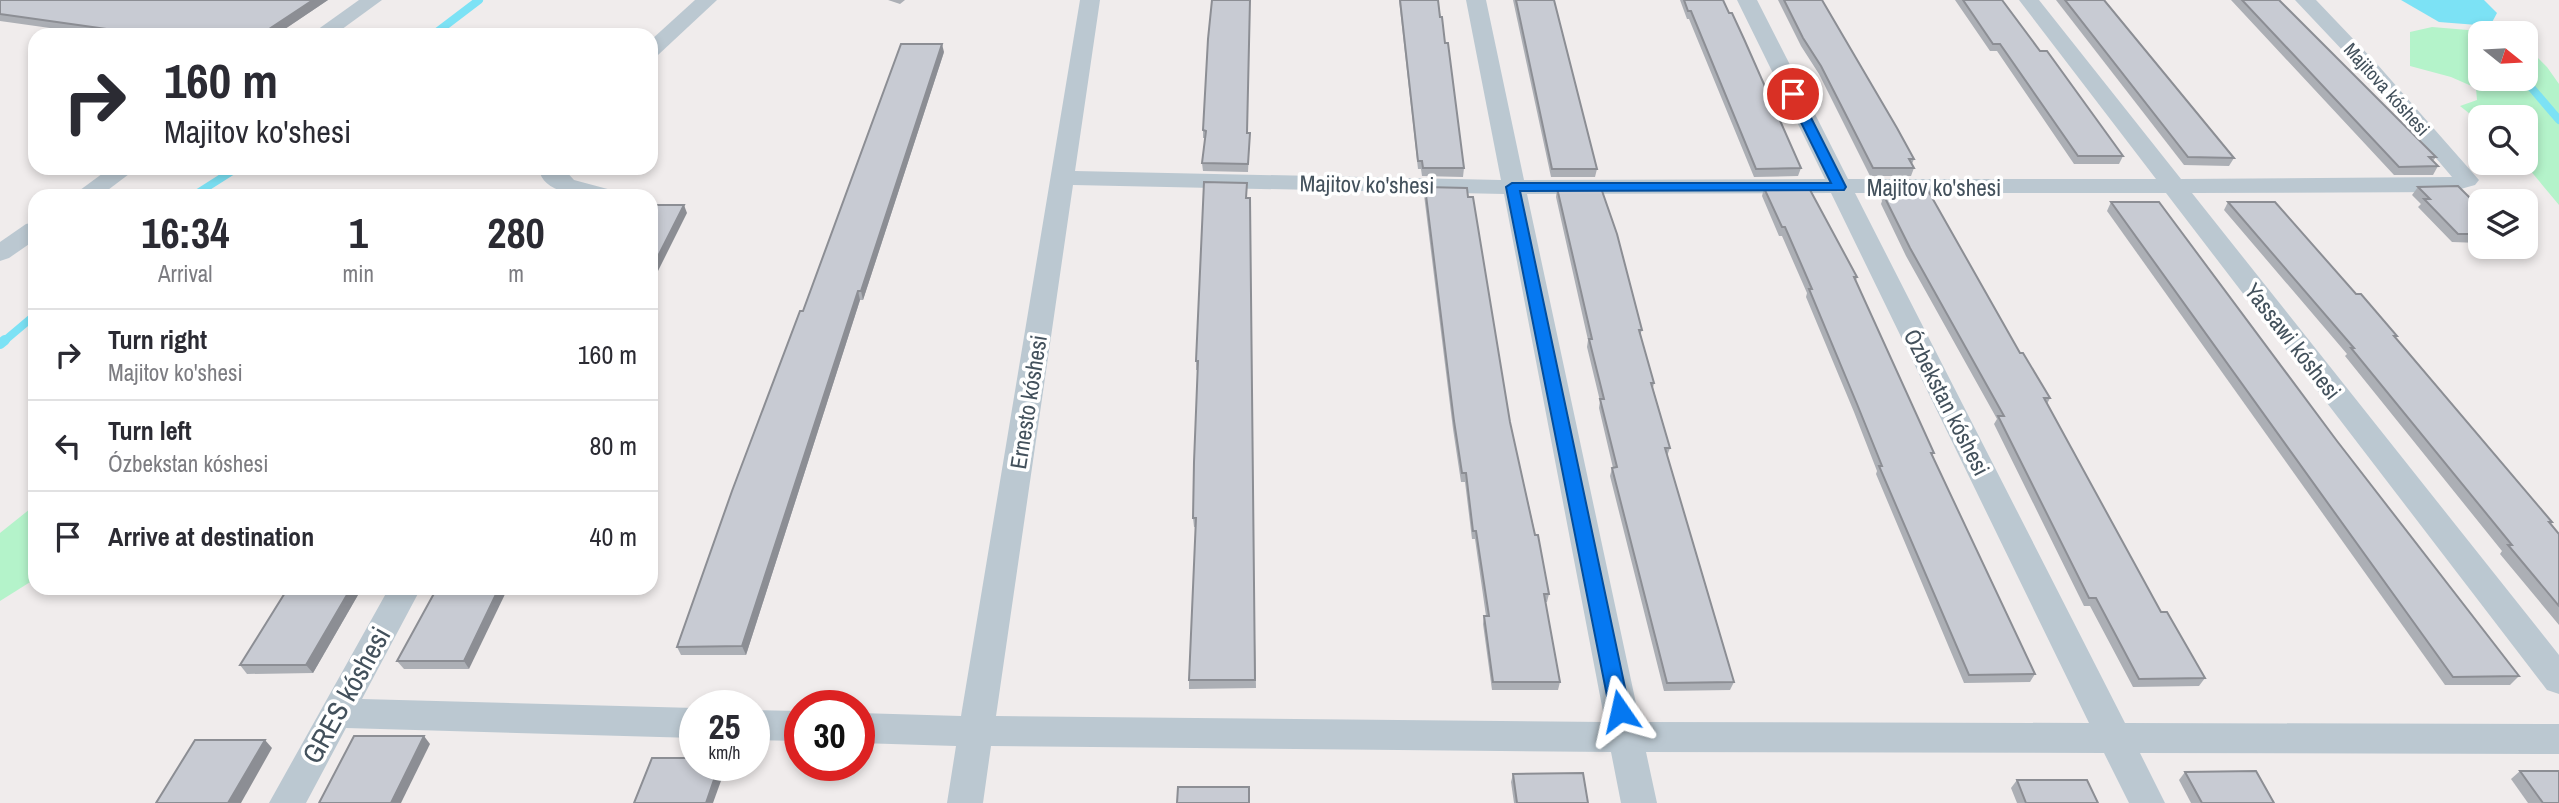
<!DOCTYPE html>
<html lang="en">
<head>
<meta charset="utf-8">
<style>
  body { margin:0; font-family:"Archivo Narrow",sans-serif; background:#f2f2f3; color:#2b2b33; height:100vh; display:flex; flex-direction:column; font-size:26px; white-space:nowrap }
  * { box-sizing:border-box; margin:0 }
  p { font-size:23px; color:#7c7c81 }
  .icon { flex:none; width:38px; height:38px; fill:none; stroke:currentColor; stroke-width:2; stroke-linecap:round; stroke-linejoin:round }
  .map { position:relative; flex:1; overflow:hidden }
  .side { position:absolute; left:28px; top:189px; width:630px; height:406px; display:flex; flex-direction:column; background:#fff; border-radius:21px; box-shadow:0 4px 10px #0003 }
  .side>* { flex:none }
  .banner { position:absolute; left:28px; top:28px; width:630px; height:147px; border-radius:21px; box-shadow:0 4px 10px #0003; background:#fff; color:#2b2b33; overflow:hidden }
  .needle { width:46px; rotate:108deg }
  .fabs { position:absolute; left:2468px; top:21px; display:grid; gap:14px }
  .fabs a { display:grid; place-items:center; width:70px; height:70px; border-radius:14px; background:#fff; box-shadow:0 4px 10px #0003; font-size:35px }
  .speed { position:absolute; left:679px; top:690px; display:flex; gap:14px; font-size:35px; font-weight:700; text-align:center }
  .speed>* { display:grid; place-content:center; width:91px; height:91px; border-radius:50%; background:#fff; box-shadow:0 4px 10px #0003; line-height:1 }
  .speed small { font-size:18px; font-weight:400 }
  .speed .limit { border:10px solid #d22; background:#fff; color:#111 }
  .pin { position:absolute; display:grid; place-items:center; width:60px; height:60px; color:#fff; margin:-30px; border:4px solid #fff; border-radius:50%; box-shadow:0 2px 7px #0007 }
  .me { position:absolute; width:77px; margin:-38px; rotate:349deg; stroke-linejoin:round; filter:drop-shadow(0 0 5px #0008) }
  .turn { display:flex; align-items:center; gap:24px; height:147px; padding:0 21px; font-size:32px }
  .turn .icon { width:91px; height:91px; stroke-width:2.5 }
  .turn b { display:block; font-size:49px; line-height:60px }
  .eta { display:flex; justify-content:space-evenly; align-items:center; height:119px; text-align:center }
  .eta b { font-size:42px; font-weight:700; line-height:49px }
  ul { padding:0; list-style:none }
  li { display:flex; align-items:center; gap:21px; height:91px; padding:0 21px; border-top:2px solid #e1e1e2 }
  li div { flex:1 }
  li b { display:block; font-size:26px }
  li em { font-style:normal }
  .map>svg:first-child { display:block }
  .green { fill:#b4f3ca }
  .water { fill:#7ce2f5 }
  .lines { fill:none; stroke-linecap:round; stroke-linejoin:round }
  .stream-far1 { stroke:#7ce2f5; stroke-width:8 }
  .stream { stroke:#7ce2f5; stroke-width:10 }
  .minor { fill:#bbc8d1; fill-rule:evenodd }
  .wall { fill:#acafb5 }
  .shaded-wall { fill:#8c8e94 }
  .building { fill:#c8cbd3; stroke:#8c8e94; stroke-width:2 }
  .route { fill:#0578f1; stroke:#034e9d; stroke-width:2 }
  .labels { text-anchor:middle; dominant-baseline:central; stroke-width:7; stroke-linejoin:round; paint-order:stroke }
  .far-street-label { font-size:19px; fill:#43515c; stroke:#fff }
  .street-label { font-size:23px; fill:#43515c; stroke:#fff }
  .near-street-label { font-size:28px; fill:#43515c; stroke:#fff }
</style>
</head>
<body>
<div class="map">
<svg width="2559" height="803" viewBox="0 0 2559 803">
  <rect width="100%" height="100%" fill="#f0ecec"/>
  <g class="green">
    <polygon points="2432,27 2504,33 2480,33 2480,79 2525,79 2525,45 2547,67 2559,84 2559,205 2524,163 2525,117 2480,117 2480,122 2460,106 2477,100 2476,88 2451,77 2410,66 2410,32"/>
    <polygon points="35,505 35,579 0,601 0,533"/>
  </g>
  <polygon class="water" points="2401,0 2484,0 2497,13 2490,26 2439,22"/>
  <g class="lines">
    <g class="stream-far1">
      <polyline points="433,35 479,0"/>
      <polyline points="2524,79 2559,120"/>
      <polyline points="193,196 237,168"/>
      <polyline points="3,342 35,315"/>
    </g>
    <polyline class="stream" points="0,344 5,340"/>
    <g class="minor">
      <polygon points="359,0 382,0 334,35 310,35"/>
      <polygon points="695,0 717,0 658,55 651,57 651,40"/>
      <path d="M1080 0H1100L1075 171 1501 180 1466 0H1486L1524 180 1825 179 1737 0H1757L1848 179H2156L2019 0H2039L2181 179 2452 177 2363 72 2295 0H2316L2377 64 2479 180 2475 185 2450 192 2192 193 2559 655V694L2547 690 2166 193H1855L2125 723 2559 724V754L2140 753 2165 803H2129L2104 753 1646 752 1657 803H1621L1611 752 991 746 983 803H947L956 746 859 743V713L961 716ZM1073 185 1504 194 1605 722 996 716ZM1831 193 2089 723 1640 722 1527 194Z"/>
      <polygon points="110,168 137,168 100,196 72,196"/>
      <path d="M539 168H563L574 180 615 191 619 196C597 196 542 199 539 168Z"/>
      <polygon points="35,222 35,240 9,258 0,261 0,242 26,224"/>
      <polygon points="389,588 421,588 362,699 695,708 695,738 346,728 306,803 269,803"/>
      <polygon points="754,710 800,711 800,741 754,740"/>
    </g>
  </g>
  <g class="wall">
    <polygon points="0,0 328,0 276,35 100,35 0,21"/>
    <polygon points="888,0 905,0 900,4"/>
    <polygon points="1399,0 1438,0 1464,168 1463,177 1422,176 1421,169 1418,169"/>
    <polygon points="1513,0 1554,0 1597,169 1595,177 1551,177"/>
    <polygon points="1680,0 1723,0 1801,168 1798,176 1754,177 1689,19 1687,19"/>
    <polygon points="1778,0 1822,0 1914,159 1912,164 1914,168 1911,176 1870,176 1819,74 1801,46"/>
    <polygon points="1955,0 2002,0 2040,51 2123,156 2119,164 2074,164 1997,51 1990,51"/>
    <polygon points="2056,0 2104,0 2234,158 2229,166 2184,165"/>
    <polygon points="2231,0 2279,0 2436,157 2433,161 2438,166 2433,175 2394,175"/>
    <polygon points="944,52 863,300 860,300 746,655 681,655 677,647 803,311"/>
    <polygon points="1203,130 1250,133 1248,172 1203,171 1202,163 1205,138 1203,138"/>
    <polygon points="1425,187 1468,197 1510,422 1549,594 1547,602 1545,602 1560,682 1558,690 1492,690 1483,624 1484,616 1486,616 1475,539 1472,539 1465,482 1461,482 1453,429 1424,195"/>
    <polygon points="1883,187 2020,353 2050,398 2047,404 2161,612 2205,678 2199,686 2133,687 2090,606 2084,606 1994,424 1997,419 1906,256 1881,204 1882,201 1880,196"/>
    <polygon points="2418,187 2480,208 2480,243 2452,242 2418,207 2421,204 2412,195"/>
    <polygon points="1557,188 1642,330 1640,335 1654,383 1653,388 1670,448 1667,456 1734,682 1730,690 1664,691 1610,476 1612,468 1613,468 1599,408 1600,401 1587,347 1588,340 1556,197"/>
    <polygon points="1764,188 1857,277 1856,281 1934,453 1932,455 2035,674 2030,682 1964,683 1876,474 1877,471 1854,412 1806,297 1807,293 1782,236 1779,236 1762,196"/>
    <polygon points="1246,198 1256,688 1189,689 1189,680 1196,527 1194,527 1193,518 1198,370 1196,370 1196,361"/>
    <polygon points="2111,202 2337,441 2519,676 2510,685 2445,685 2107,211"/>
    <polygon points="2228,202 2356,294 2397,336 2395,338 2552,522 2550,524 2559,534 2559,625 2500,554 2502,551 2345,356 2347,354 2224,210"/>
    <polygon points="288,588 362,588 313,673 247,674 240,665"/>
    <polygon points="437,588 469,669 404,669 397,661"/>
    <polygon points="2520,771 2559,803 2528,803 2511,779"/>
    <polygon points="2185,772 2274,803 2191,803 2179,780"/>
    <polygon points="1513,774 1588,803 1514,803 1511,782"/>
    <polygon points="2017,780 2098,803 2017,803 2011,788"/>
  </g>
  <g class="shaded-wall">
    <polygon points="313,0 328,0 276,35 260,35"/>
    <polygon points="942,44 944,52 863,300 861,291"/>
    <polygon points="684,205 687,213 651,285 651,270"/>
    <polygon points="858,291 860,300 746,655 742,646"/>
    <polygon points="351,588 362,588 313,673 306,665"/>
    <polygon points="499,588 508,588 469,669 464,661"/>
    <polygon points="424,736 430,744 401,803 391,803"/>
    <polygon points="265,740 272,748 241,803 228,803"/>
    <polygon points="719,765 725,765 726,767 713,803 706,803"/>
  </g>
  <g class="building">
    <polygon points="0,0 313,0 260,35 149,35 0,14"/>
    <polygon points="1212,0 1250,0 1247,133 1250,133 1248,164 1202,163 1206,131 1203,130 1208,39"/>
    <polygon points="1400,0 1438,0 1440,17 1442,17 1445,43 1448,43 1464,168 1423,168 1422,161 1418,161"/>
    <polygon points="1516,0 1554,0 1597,169 1552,169"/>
    <polygon points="1684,0 1723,0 1729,13 1732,13 1744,39 1801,168 1756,169 1691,11 1688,11"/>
    <polygon points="1784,0 1822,0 1897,128 1914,159 1909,159 1914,168 1873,168 1821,66 1803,38"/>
    <polygon points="1963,0 2002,0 2040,51 2047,51 2123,156 2078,156 2000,44 1993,44"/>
    <polygon points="2065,0 2104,0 2234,158 2188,157"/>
    <polygon points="2242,0 2279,0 2436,157 2429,157 2438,166 2399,167"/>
    <polygon points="901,44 942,44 861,291 858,291 742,646 677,647 732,491 800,311 803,311"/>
    <polygon points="1204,182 1247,183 1246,198 1250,198 1255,680 1189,680 1196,518 1193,518 1194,462 1198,361 1196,361"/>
    <polygon points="2458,186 2480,208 2480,234 2458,234 2424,199 2430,199 2418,187"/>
    <polygon points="1425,187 1467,188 1468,197 1473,197 1510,422 1535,535 1538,535 1549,594 1544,594 1560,682 1493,682 1484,616 1489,616 1476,531 1473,531 1466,473 1462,473 1454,421"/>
    <polygon points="1883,187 1926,187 2020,353 2023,353 2050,398 2044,398 2161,612 2167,612 2205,678 2139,679 2096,598 2089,598 1998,416 2004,416 1910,248 1884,196 1887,196"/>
    <polygon points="1557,188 1601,188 1617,234 1642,330 1639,330 1654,383 1651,383 1670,448 1665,448 1734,682 1667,683 1612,468 1617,467 1600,399 1604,399 1589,339 1592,339"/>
    <polygon points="1764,188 1809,188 1857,277 1854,277 1934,453 1931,453 2035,674 1969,675 1879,466 1882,466 1857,404 1809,289 1812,289 1785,227 1782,227"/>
    <polygon points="2111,202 2159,202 2337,441 2519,676 2453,677"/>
    <polygon points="2228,202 2275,202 2356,294 2361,294 2397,336 2394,336 2552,522 2549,522 2559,534 2559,606 2508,545 2512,545 2351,348 2354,348"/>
    <polygon points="651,205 684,205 651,270"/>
    <polygon points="288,588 351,588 306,665 240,665"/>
    <polygon points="437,588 499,588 464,661 397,661"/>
    <polygon points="354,736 424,736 391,803 319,803"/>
    <polygon points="195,740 265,740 228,803 156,803"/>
    <polygon points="652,758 695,758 695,765 719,765 706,803 634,803"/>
    <polygon points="2256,771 2274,803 2202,803 2185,772"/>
    <polygon points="2520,771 2559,771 2559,803 2543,803"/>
    <polygon points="1583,773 1588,803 1517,803 1513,774"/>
    <polygon points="2017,780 2087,780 2098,803 2026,803"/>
    <polygon points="1178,787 1249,787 1249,803 1177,803"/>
  </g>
  <polygon class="route" points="1793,90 1799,94 1846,187 1844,190 1520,191 1630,711 1627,717 1620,719 1613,717 1610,711 1506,187 1512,183 1831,183 1787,94"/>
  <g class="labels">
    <g class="far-street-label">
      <text transform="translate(2387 89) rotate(48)">Majitova kóshesi</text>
    </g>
    <g class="street-label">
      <text transform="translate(1367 184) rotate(1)">Majitov ko'shesi</text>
      <text x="1934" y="187">Majitov ko'shesi</text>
      <text transform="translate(2293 341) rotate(52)">Yassawi kóshesi</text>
      <text transform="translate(1028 402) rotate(-81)">Ernesto kóshesi</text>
      <text transform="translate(1947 402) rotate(63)">Ózbekstan kóshesi</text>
    </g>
    <g class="near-street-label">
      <text transform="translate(346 695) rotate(-61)">GRES kóshesi</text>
    </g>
  </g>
</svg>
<div class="fabs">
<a><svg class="needle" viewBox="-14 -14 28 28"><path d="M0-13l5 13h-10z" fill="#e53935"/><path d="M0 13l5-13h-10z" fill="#7c7c81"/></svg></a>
<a><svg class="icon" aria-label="search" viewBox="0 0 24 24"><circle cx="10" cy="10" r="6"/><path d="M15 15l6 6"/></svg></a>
<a><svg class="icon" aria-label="layers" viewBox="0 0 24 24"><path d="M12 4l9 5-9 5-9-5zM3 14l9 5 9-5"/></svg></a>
</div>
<div class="speed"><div>25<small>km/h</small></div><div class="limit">30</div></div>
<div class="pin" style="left:1793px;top:94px;background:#d93025"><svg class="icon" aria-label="arrive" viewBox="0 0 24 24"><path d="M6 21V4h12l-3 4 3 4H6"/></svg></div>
<svg class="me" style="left:1620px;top:711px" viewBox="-20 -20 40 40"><path d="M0-17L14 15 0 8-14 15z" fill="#0578f1" stroke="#fff" stroke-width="4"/></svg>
<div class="banner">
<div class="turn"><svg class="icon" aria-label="right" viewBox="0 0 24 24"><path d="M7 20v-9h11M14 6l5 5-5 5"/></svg><div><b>160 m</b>Majitov ko'shesi</div></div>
</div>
<section class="side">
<div class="eta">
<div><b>16:34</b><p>Arrival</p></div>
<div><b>1</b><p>min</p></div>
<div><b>280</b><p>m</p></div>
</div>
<ul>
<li><svg class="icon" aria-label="right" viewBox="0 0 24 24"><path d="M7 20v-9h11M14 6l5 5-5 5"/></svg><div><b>Turn right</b><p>Majitov ko'shesi</p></div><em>160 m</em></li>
<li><svg class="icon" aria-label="left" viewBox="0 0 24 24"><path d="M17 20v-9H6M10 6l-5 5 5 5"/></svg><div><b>Turn left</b><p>Ózbekstan kóshesi</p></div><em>80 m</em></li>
<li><svg class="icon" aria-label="arrive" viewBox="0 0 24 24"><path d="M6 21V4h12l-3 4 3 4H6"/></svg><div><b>Arrive at destination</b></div><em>40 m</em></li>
</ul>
</section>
</div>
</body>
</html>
